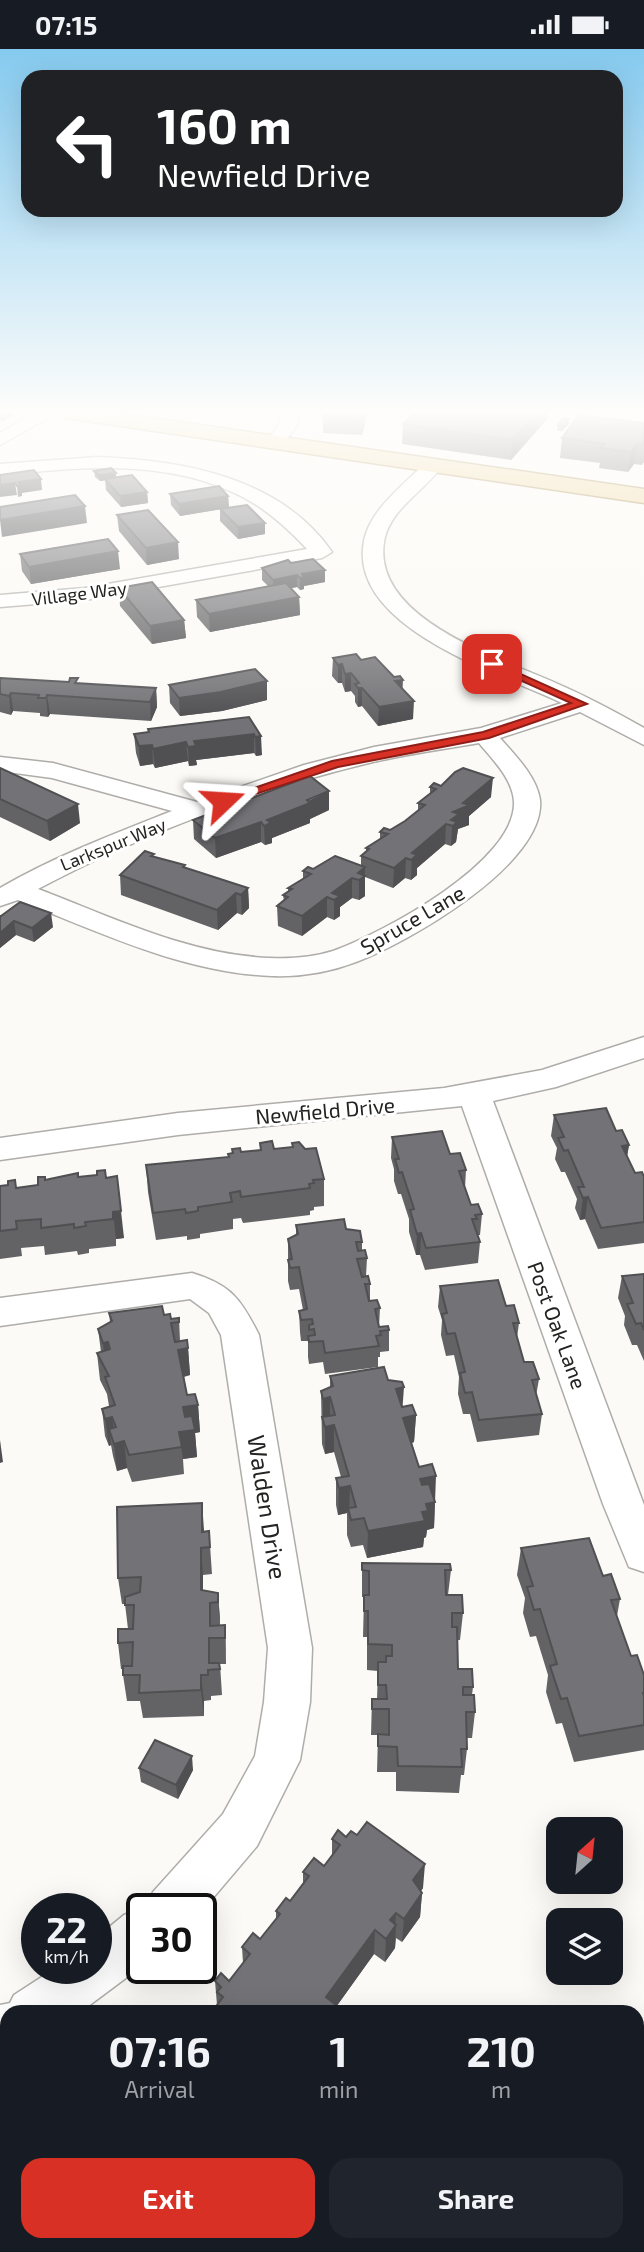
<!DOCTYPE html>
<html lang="en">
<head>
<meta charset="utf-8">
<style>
  body { margin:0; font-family:"Exo 2",sans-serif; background:#20242c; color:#f1f3f6; height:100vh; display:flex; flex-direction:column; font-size:26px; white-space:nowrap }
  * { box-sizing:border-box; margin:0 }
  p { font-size:23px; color:#9ea1a6 }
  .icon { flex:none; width:38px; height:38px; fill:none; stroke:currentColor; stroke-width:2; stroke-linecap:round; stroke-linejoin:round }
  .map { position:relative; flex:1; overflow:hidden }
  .side { position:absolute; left:0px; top:1956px; width:644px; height:247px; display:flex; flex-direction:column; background:#171b24; border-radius:21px 21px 0 0; box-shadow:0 7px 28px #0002 }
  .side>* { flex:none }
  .banner { position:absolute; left:21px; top:21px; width:602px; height:147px; border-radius:21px; box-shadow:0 7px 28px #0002; background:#202124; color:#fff; overflow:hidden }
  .needle { width:46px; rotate:27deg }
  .controls { position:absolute; left:546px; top:1768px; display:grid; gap:14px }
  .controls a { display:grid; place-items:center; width:77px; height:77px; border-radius:14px; background:#171b24; box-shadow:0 7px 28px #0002; font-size:35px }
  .speed { position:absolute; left:21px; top:1844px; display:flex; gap:14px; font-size:35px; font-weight:700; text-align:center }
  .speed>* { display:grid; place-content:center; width:91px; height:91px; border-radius:50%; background:#171b24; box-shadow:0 7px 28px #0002; line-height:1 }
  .speed small { font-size:18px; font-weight:400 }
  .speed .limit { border:4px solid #111; border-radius:10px; background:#fff; color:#111 }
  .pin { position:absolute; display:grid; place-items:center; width:60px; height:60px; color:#fff; margin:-30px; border-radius:14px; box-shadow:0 4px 10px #0006 }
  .me { position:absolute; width:77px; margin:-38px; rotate:70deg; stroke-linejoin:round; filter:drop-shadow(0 0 5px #0008) }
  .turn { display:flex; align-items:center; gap:24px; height:147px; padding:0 21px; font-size:32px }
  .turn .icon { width:91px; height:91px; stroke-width:2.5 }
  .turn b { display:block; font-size:49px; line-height:60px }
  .eta { display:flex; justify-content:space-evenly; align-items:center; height:119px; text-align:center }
  .eta b { font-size:42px; font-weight:700; line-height:49px }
  .cta { display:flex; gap:14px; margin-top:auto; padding:14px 21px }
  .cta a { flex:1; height:80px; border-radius:21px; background:#d93025; color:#fff; font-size:28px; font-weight:700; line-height:80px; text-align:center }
  .cta a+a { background:#20242c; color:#f1f3f6 }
  .status { display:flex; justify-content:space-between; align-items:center; height:49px; padding:0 35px; background:#171b24; direction:ltr }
  .status svg { height:19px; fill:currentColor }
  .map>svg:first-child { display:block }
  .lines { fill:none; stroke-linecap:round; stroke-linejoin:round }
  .minor-casing { stroke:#afada9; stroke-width:3 }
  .major-casing { stroke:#a0823f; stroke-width:3 }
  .minor { fill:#fff; fill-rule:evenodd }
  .major { fill:#eed395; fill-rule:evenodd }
  .wall { fill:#636366 }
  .shaded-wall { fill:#505053 }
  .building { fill:#737377; stroke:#505053; stroke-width:2 }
  .route { fill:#d93025; stroke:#8d1f18; stroke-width:2 }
  .labels { text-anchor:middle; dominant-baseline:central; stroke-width:6; stroke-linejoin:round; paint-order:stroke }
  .far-street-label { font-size:18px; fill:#232321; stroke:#fff }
  .street-label { font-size:21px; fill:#232321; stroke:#fff }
  .near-street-label { font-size:24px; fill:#232321; stroke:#fff }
</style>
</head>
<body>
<div class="status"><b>07:15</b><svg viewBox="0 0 49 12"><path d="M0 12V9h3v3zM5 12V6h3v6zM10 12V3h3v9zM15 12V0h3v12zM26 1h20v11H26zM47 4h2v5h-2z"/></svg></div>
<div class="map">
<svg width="644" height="2203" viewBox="0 0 644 2203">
  <rect width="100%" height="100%" fill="#fcfaf6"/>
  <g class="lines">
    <defs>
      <g id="minor">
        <polygon points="36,363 58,363 0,396 0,384"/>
        <polygon points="282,363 300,363 296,378 281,397 269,397 266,393 278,377"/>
        <path d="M97 408C182 411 280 428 332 503L322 509 85 551 0 558V546L85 539 307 500C292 484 276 469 258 457 184 409 84 416 0 427V415Z"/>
        <path d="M433 411 442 417C425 442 389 460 384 493 372 571 503 610 558 635 588 648 616 663 644 679V696L580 663 500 689C515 706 537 728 540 751 546 815 407 894 356 913 330 923 300 928 272 927 184 924 99 883 18 851L0 857V839C55 807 114 785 172 762L52 729 0 722V708L53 714 197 753 304 716 374 698 481 679 562 654C502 625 347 579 364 492 370 460 405 435 426 413ZM479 694C492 710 513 730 514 753 516 813 383 884 333 902 314 908 291 910 270 909 189 906 112 868 38 840 135 788 266 738 373 713 408 705 444 700 479 694Z"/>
        <polygon points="644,988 644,1009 556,1038 493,1052 644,1456 644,1523 629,1518 603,1455 462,1057 178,1086 0,1111 0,1089 178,1064 444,1039 542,1021"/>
        <path d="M192 1224C231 1236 241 1250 259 1286L312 1599 310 1653 300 1711 257 1797 201 1863 146 1860 153 1843 223 1765 255 1707 264 1653 268 1599 221 1286 209 1264 190 1250 0 1277V1249Z"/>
        <polygon points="142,1859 145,1860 142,1860 142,1917 79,1964 7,1964 7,2007 0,2010 0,1956 10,1954 14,1946 54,1920 96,1920 96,1889 124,1866"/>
      </g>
      <polygon id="major" points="56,363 111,363 644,440 644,454 66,369"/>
    </defs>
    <use href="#minor" class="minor-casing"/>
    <use href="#major" class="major-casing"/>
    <use href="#minor" class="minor"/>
    <use href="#major" class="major"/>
  </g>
  <g class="wall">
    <polygon points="325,363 368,363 362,386 323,384 323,369"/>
    <polygon points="548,369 511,411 402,395 403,375"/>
    <polygon points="644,374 644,413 642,416 634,415 628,423 599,419 600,414 560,409 562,389"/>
    <polygon points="569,375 562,382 557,382 558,376"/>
    <polygon points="94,422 116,424 116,428 147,443 148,454 121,458 106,441 105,431 100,432 95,428"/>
    <polygon points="170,445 228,447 229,459 265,474 265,485 238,490 220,472 220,460 180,467 171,456"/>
    <polygon points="117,466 179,510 147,516 119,482"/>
    <polygon points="20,505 120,520 31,535 22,522"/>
    <polygon points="291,514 325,521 325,533 304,537 304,540 300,541 297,538 291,539 299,548 300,566 210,583 197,568 196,551 269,538 262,531 262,519"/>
    <polygon points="119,539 184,571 186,589 152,595 120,557"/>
    <polygon points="333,609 361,611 402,639 413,670 378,677 362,657 358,658 355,653 355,647 351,642 345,643 342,634 338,634 332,627"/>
    <polygon points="0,629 156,639 157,658 151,672 50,665 48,668 40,667 40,664 13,662 11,666 0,663"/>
    <polygon points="169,636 267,651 222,662 180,667 170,654"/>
    <polygon points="249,668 262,706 256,707 254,704 196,711 197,716 189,717 188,712 155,719 153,715 140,717 136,704 134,685 148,683 148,680"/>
    <polygon points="0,719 80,774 50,792 0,768"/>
    <polygon points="441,737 491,748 469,767 469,776 458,780 456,793 451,797 445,795 417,819 417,826 411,831 405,829 393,839 365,828 365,847 359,851 352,849 340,858 340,867 334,871 327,868 302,887 278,877 277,857 284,852 283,846 288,843 288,839 303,830 303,822 313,820 361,817 361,807 366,803 366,799 380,790 380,783 390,781 405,772 418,762 418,754 430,745 430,738"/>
    <polygon points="329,761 310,770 310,774 272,789 272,794 265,796 261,793 216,809 194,790 193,771"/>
    <polygon points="154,808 185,816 185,819 248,839 249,859 242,866 237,864 218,881 121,846 120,826"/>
    <polygon points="0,867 53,878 34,893 16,886 0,899"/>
    <polygon points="554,1066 616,1082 629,1096 627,1108 635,1124 644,1128 644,1194 598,1200 585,1170 580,1171 575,1159 577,1150 565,1123 561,1123 555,1110 557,1099 551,1087"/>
    <polygon points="392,1088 450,1105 466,1121 465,1139 471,1156 482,1165 480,1186 477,1186 480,1193 478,1214 425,1221 420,1206 416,1206 409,1183 409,1170 401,1145 398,1145 394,1132 394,1120 391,1109"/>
    <polygon points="260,1094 274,1100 292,1098 292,1094 324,1130 324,1157 314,1158 314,1161 310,1162 310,1166 243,1174 241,1169 233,1170 233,1180 200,1185 200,1189 187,1191 187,1187 156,1191 148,1143 146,1116 228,1109 228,1105 233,1105 232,1100 241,1103 260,1101"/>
    <polygon points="78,1128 106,1129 124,1189 116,1190 116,1197 89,1200 89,1204 78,1206 77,1202 45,1206 44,1197 21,1199 22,1207 0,1210 0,1213 0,1137 17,1139 38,1136 45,1131"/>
    <polygon points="296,1176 346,1180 362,1193 362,1201 367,1209 366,1227 370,1235 370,1252 380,1259 379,1278 389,1281 389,1302 380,1303 380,1308 378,1308 378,1318 325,1325 323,1313 309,1315 308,1308 308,1292 301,1292 300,1283 299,1262 303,1261 299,1240 290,1241 288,1232 288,1190 296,1186"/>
    <polygon points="644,1225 644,1312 637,1296 632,1296 624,1276 625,1267 618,1249 622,1227"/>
    <polygon points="440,1237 506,1257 519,1274 517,1289 524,1313 539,1330 536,1347 542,1365 539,1386 477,1393 470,1365 463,1365 458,1345 459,1328 454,1306 446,1307 441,1286 442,1271 438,1258"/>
    <polygon points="109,1264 164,1266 171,1270 179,1269 180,1292 188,1299 190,1326 184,1328 187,1346 198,1356 200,1383 195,1384 197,1408 183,1410 184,1425 132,1433 127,1419 117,1422 113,1407 111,1396 109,1397 105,1387 102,1360 109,1357 107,1345 100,1331 97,1304 101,1303 98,1280 110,1273"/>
    <polygon points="330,1327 388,1331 403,1358 416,1366 414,1393 412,1394 419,1418 435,1450 434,1479 427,1481 426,1488 424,1489 423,1498 367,1509 363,1496 351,1498 347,1486 347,1464 338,1466 336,1456 336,1429 341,1428 334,1403 325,1405 322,1395 321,1342 330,1339"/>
    <polygon points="204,1482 209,1482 212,1525 203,1526 203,1541 218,1544 220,1576 225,1576 226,1615 220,1615 222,1646 211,1647 211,1651 204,1652 204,1667 143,1669 140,1652 127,1652 123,1626 123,1620 121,1620 118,1594 128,1580 125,1555 122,1555 118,1529"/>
    <polygon points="521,1499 603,1527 620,1550 617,1567 631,1607 644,1626 644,1701 574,1713 562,1674 556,1675 546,1643 548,1626 536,1587 530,1588 523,1564 525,1549 517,1526"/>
    <polygon points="362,1514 451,1521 448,1546 463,1564 460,1591 457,1591 458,1620 473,1638 472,1646 475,1663 472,1689 467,1689 467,1700 464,1726 461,1726 459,1744 396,1742 396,1723 377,1723 378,1686 371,1686 372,1650 377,1650 378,1622 367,1621 367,1588 363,1588 364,1548 362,1548"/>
    <polygon points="139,1719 193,1721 178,1750 141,1733"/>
    <polygon points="346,1788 423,1839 421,1842 422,1844 420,1868 402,1893 396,1889 395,1899 385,1913 374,1905 336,1958 336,1964 211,1964 217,1956 215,1932 229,1932 243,1914 242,1898 260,1890 276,1870 276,1862 290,1852 303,1834 303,1823 324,1817 332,1807 332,1790"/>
  </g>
  <g class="shaded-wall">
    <polygon points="0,363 12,363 13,367 1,373"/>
    <polygon points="364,363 368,363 362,386 363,370"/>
    <polygon points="537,363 548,363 548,369 511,411 512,391"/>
    <polygon points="569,370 569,375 562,382 562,377"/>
    <polygon points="637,395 634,415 628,423 631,403"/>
    <polygon points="116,424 116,430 100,432 99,426"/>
    <polygon points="41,430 42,441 22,444 22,447 18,448 17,437 19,433"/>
    <polygon points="15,434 17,446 0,448 0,436"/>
    <polygon points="147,443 148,454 121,458 120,447"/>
    <polygon points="228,447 229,459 180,467 179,455"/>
    <polygon points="85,457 87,474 2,488 0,471"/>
    <polygon points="265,474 265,485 238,490 238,478"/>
    <polygon points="178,493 179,510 147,516 146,499"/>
    <polygon points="118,502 120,520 31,535 29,518"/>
    <polygon points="325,521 325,533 304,537 304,540 300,541 300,529 302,525"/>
    <polygon points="297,526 297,538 273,543 273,531"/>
    <polygon points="299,548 300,566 210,583 209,565"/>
    <polygon points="184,571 186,589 152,595 150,577"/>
    <polygon points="342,615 342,634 338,634 338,616"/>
    <polygon points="351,624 351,642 345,643 345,625"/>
    <polygon points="403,631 402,649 395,632"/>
    <polygon points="267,632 267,651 222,662 180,667 179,649"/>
    <polygon points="156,639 157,658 151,672 150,653"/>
    <polygon points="358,639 362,639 362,657 358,658"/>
    <polygon points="11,644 13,662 11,666 9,647"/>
    <polygon points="47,646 50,665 48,668 46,649"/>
    <polygon points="414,652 413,670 378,677 379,658"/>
    <polygon points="254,685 254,704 196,711 197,716 189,717 188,698 194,692"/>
    <polygon points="261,687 262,706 256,707 255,688"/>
    <polygon points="186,693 188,712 155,719 153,700"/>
    <polygon points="152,696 153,715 140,717 139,697"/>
    <polygon points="493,729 491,748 469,767 469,776 458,780 456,793 451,797 453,763"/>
    <polygon points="329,742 329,761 310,770 310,774 272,789 272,794 265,796 264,777 267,771"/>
    <polygon points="78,755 80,774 50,792 47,772"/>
    <polygon points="261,773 261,793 216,809 215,789"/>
    <polygon points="446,775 445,795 417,819 417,826 411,831 412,804"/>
    <polygon points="406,809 405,829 393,839 394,819"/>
    <polygon points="365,818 365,847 359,851 359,831 358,824"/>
    <polygon points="352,829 352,849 340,858 340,867 334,871 334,851 332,844"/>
    <polygon points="248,839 249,859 242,866 241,846"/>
    <polygon points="236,844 237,864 218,881 217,861"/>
    <polygon points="327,848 327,868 302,887 302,867"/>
    <polygon points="51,864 53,878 34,893 32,879"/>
    <polygon points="14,872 16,886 0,899 0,884"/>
    <polygon points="629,1096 625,1117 622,1097"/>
    <polygon points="588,1148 585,1170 580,1171 583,1149"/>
    <polygon points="121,1162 124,1189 116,1190 113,1163"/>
    <polygon points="421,1184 420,1206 416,1206 417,1185"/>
    <polygon points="108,1293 111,1320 106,1321 103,1294"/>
    <polygon points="188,1299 190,1326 180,1328 178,1301"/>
    <polygon points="404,1338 402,1365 396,1340"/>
    <polygon points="330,1348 330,1375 323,1369 323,1350"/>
    <polygon points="198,1356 200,1383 195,1384 197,1408 183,1410 179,1383 183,1358"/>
    <polygon points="416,1366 414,1393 402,1396 403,1369"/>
    <polygon points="112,1368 116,1394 124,1392 127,1419 117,1422 114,1395 109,1380 111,1396 109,1397 105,1370"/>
    <polygon points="334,1376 334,1403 325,1405 325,1378"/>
    <polygon points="0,1391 3,1413 0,1414"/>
    <polygon points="436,1427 434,1479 427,1481 426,1488 424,1489 423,1498 367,1509 368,1482 420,1430"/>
    <polygon points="350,1437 349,1464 348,1459 347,1464 338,1466 339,1439"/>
    <polygon points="202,1454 204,1481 204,1499 202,1483"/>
    <polygon points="201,1499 203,1526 203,1567 201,1541"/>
    <polygon points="218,1544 220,1570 220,1580 218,1553"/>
    <polygon points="225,1576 226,1602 226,1615 225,1589"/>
    <polygon points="201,1626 204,1652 204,1667 201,1641"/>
    <polygon points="192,1707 193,1721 178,1750 176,1736"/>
    <polygon points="425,1815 423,1839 412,1855 413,1831"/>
    <polygon points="422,1844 420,1868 402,1893 404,1870"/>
    <polygon points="396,1864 395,1878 396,1876 395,1899 385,1913 386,1890 390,1871"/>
    <polygon points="375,1881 374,1905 336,1958 336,1964 326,1964 326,1948"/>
    <polygon points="23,2196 41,2196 44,2203 26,2203"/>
    <polygon points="47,2196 77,2196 78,2198 70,2203 46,2203 44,2198"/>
  </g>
  <g class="building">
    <polygon points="325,363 364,363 363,370 323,369"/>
    <polygon points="415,363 537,363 512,391 403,375"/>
    <polygon points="579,366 644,374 644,396 637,395 631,403 601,399 605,395 562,389"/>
    <polygon points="564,369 569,370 562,377 558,376"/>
    <polygon points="111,419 116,424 99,426 94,422"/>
    <polygon points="34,421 41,430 19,433 21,436 17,437 15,434 0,436 0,426"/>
    <polygon points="132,426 147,443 120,447 105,430"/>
    <polygon points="219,437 228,447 179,455 170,445"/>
    <polygon points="75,446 85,457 0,471 0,458"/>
    <polygon points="247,456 265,474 238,478 220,460"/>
    <polygon points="148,461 178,493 146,499 117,466"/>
    <polygon points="108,490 118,502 29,518 20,505"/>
    <polygon points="313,510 325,521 302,525 304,528 300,529 297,526 273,531 262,519 288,511 291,514"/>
    <polygon points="152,533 184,571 150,577 119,539"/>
    <polygon points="286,534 299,548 209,565 196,551"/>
    <polygon points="356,605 361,611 375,608 394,628 400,627 403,631 395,632 414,652 379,658 362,639 358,639 355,635 359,634 351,624 345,625 342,615 338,616 333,609"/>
    <polygon points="255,620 267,632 221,643 179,649 169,636"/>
    <polygon points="0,629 69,633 70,629 78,629 75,634 156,639 150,653 47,646 46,649 38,649 39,646 11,644 9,647 0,645"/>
    <polygon points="249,668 261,687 255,688 254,685 194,692 196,697 188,698 186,693 153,700 152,696 139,697 134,685 149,683 148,680"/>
    <polygon points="0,719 78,755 47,772 0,750"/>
    <polygon points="463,719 493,729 463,754 470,756 453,763 459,765 451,771 457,773 453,777 446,775 412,804 417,806 411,811 406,809 394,819 361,807 369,800 366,799 388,785 380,783 384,779 390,781 405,772 425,756 418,754 436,740 430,738 434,734 441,737 455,723"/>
    <polygon points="310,727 329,742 307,751 310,754 267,771 271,774 264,777 261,773 215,789 193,771"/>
    <polygon points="145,802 154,805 151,807 185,816 183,818 248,839 241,846 236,844 217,861 120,826"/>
    <polygon points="335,807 365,818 358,824 365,827 359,831 352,829 332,844 340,847 334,851 327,848 302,867 277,857 288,848 283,846 292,840 288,839 311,825 303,822 308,818 313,820"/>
    <polygon points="20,853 51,864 32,879 14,872 0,884 0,867 1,867"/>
    <polygon points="606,1059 616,1082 622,1081 629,1096 622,1097 635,1124 642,1123 644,1128 644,1173 601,1179 588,1148 583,1149 578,1138 584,1138 568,1101 564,1102 558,1089 564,1088 554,1066"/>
    <polygon points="442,1082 450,1105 460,1104 466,1121 459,1122 471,1156 478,1155 482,1165 475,1166 477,1170 472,1170 480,1193 426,1199 421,1184 417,1185 410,1161 414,1160 402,1123 399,1124 395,1110 399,1110 392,1088"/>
    <polygon points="272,1092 274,1100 293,1098 292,1094 299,1093 305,1100 316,1099 324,1130 313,1131 314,1134 309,1135 310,1139 241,1148 240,1142 230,1144 232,1153 198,1158 198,1162 186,1164 185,1160 153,1164 146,1116 229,1108 228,1105 233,1104 232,1100 240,1099 241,1103 261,1101 260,1094"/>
    <polygon points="105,1121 106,1129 117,1127 121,1162 113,1163 113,1170 85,1173 86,1177 74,1179 74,1175 41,1179 41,1170 16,1172 17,1180 0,1182 0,1137 8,1136 8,1132 15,1131 16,1139 38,1136 38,1128 45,1128 45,1131 78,1124 78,1128 97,1126 97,1122"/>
    <polygon points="344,1170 346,1180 360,1182 362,1193 356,1193 358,1202 365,1201 367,1209 357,1210 362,1228 368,1227 370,1235 365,1235 369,1252 377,1251 380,1259 375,1260 379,1278 388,1277 389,1281 380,1282 381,1286 376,1287 379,1297 325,1304 323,1292 309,1293 308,1287 315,1286 314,1280 309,1281 309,1276 313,1275 312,1270 301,1271 299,1262 307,1260 299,1218 290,1219 288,1211 292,1210 288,1190 298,1185 296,1176"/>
    <polygon points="644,1225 644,1281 641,1274 636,1275 627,1255 633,1254 622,1227"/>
    <polygon points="498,1231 506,1257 514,1256 519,1274 513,1274 524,1313 533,1313 539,1330 532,1331 542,1365 479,1371 472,1343 465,1344 460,1324 465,1323 455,1284 447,1285 442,1265 447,1264 440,1237"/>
    <polygon points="162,1257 164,1266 170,1265 171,1270 179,1269 179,1273 171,1274 175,1293 187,1291 188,1299 178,1301 187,1346 195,1345 198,1356 183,1358 185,1368 192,1367 195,1381 179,1383 182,1398 129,1406 124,1392 114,1395 109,1380 116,1378 112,1368 105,1370 102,1360 115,1356 105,1328 109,1327 97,1304 110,1300 108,1293 103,1294 98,1280 112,1272 109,1264"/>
    <polygon points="384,1318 388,1331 402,1333 404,1338 396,1340 402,1358 412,1356 416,1366 403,1369 419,1418 432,1415 436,1427 420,1430 422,1436 429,1435 435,1453 426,1455 428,1462 422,1463 425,1472 368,1482 364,1469 351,1471 348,1459 356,1458 350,1437 339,1439 336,1429 349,1427 334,1376 325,1378 322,1368 335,1366 330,1348 323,1350 321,1342 333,1337 330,1327"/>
    <polygon points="202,1454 202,1483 209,1482 210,1498 201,1499 201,1541 218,1544 218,1553 210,1554 210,1577 225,1576 225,1589 209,1589 209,1614 219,1614 220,1620 208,1621 208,1626 201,1626 201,1641 139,1644 140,1626 123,1626 123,1617 132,1617 133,1593 118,1594 118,1580 133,1580 134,1556 125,1556 125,1548 140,1543 141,1528 118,1529 117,1458"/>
    <polygon points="589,1489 603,1527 611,1525 620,1550 611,1551 631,1607 637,1606 644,1626 644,1644 643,1644 644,1647 644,1676 579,1687 567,1649 561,1650 550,1617 557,1615 540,1560 534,1561 527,1538 533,1537 521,1499"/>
    <polygon points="362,1514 450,1515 451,1521 445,1521 446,1546 462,1546 463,1564 452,1564 452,1578 457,1578 458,1620 472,1620 473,1638 463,1638 463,1646 474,1646 475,1663 466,1663 467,1700 461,1700 462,1718 398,1717 397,1698 378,1697 378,1685 389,1686 389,1660 372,1660 372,1650 387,1650 386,1636 378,1636 378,1613 386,1613 386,1607 392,1607 392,1596 368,1595 368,1562 364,1562 364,1546 369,1546 369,1522 362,1521"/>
    <polygon points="155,1691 192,1707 176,1736 139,1719"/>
    <polygon points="367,1773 425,1815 413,1831 422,1844 404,1870 396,1864 390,1871 396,1876 386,1890 375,1881 326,1948 336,1956 330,1964 319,1964 317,1962 316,1964 211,1964 223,1948 217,1943 221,1938 215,1932 221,1924 229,1932 250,1905 242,1898 253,1884 260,1890 280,1865 276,1862 286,1849 290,1852 309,1827 303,1823 314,1809 324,1817 340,1796 332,1790 338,1781 346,1788 351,1782 357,1786"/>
    <polygon points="7,2083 7,2196 24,2196 27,2203 0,2203 0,2087"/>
  </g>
  <linearGradient id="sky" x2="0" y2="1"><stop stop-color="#85caef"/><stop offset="0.54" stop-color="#fefdfb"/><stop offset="1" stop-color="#fefdfb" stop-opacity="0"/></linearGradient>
  <rect width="644" height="672" fill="url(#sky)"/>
  <polygon class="route" points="492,612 587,655 489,689 338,718 228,754 217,752 332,712 483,683 571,654 489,617 489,613"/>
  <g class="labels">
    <g class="far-street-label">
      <text transform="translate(79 544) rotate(-7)">Village Way</text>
      <text transform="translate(113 795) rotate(-22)">Larkspur Way</text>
    </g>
    <g class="street-label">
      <text transform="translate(412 870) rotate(-30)">Spruce Lane</text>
      <text transform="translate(325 1061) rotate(-5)">Newfield Drive</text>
      <text transform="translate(558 1276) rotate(70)">Post Oak Lane</text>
    </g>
    <g class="near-street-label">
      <text transform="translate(268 1458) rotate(81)">Walden Drive</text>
    </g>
  </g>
</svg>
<div class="controls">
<a><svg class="needle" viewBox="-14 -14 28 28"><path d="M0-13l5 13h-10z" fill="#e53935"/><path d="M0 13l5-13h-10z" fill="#9ea1a6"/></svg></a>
<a><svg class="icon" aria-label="layers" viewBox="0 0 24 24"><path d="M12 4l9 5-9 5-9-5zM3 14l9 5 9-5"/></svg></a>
</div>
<div class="speed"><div>22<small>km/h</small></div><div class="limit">30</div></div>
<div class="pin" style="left:492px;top:615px;background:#d93025"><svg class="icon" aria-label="arrive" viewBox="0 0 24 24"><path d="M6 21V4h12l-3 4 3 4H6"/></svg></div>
<svg class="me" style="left:223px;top:752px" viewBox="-20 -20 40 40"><path d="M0-17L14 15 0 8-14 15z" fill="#d93025" stroke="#fff" stroke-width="4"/></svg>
<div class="banner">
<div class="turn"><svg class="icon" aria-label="left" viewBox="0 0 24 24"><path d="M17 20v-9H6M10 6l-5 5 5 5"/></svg><div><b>160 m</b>Newfield Drive</div></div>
</div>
<section class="side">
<div class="eta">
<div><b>07:16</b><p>Arrival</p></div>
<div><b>1</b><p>min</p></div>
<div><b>210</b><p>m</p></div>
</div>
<div class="cta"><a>Exit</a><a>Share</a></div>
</section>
</div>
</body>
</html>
